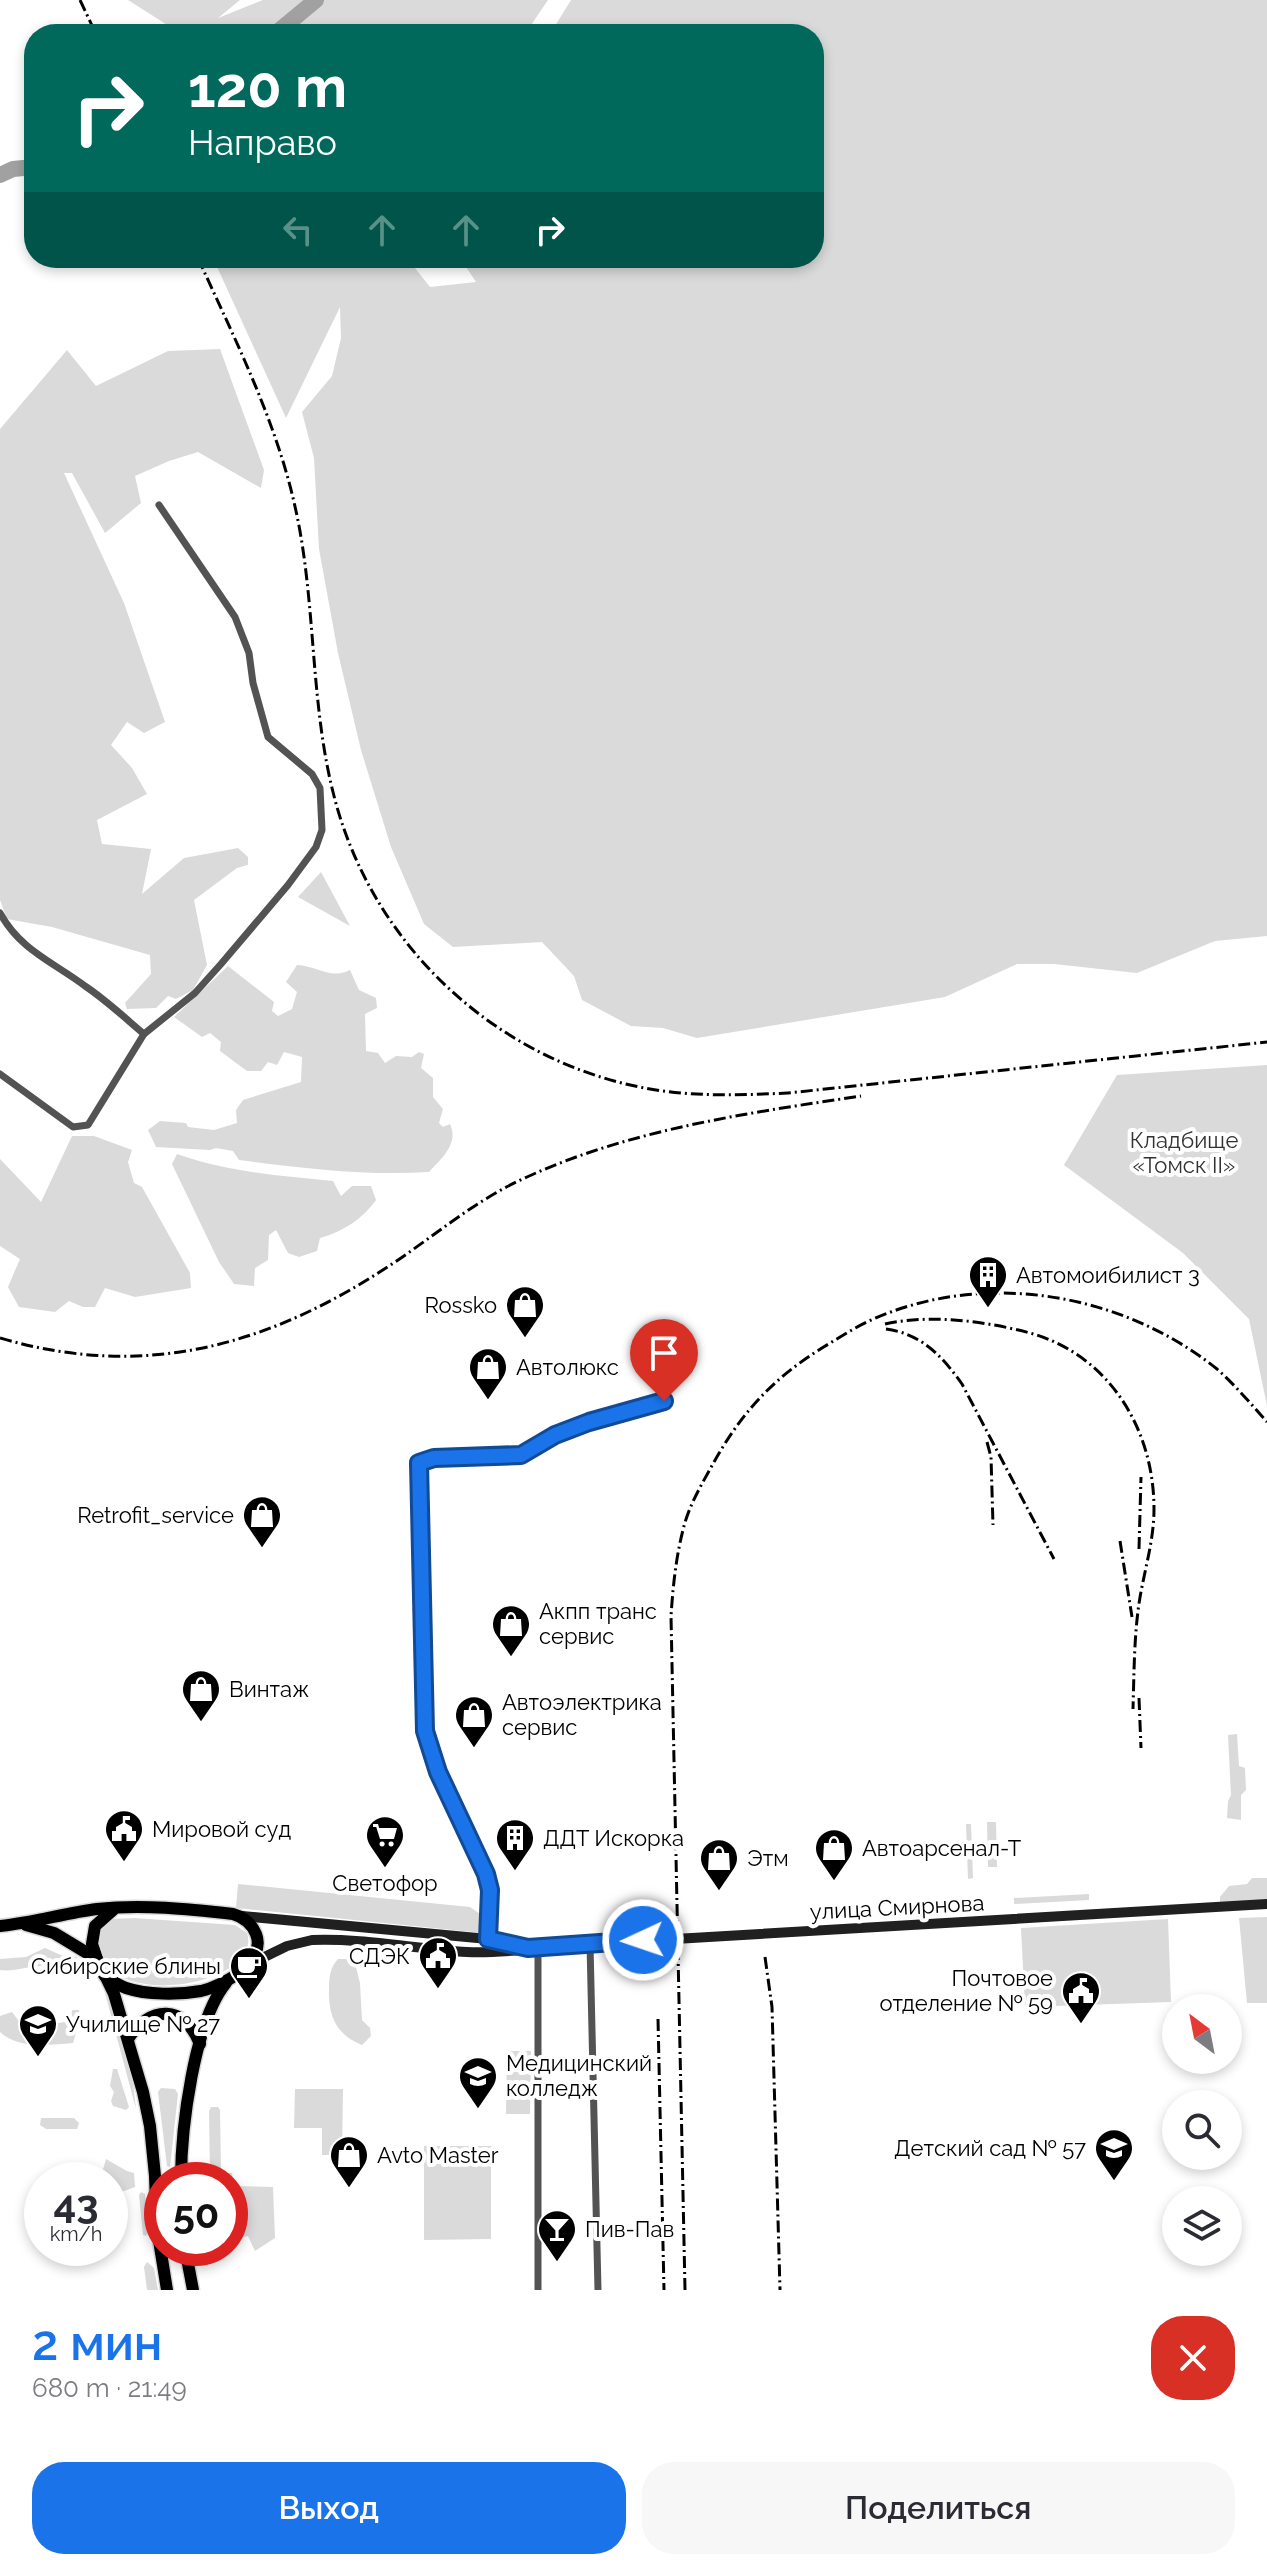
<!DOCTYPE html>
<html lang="ru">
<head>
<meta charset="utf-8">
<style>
  body { margin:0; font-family:Raleway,sans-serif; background:#f7f7f7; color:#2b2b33; height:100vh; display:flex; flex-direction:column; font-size:30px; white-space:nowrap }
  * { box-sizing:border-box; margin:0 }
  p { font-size:26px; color:#7c7c81 }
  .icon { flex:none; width:44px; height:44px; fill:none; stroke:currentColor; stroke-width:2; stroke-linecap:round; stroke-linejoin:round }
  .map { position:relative; height:2290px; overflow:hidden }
  .sheet { display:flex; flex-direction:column; background:#fff; flex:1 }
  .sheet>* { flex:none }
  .top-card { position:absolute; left:24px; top:24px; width:800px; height:244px; border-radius:32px; box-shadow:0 4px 12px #0003; background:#00695c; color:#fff; overflow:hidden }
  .needle { width:52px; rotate:328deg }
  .controls { position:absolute; left:1162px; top:1994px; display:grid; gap:16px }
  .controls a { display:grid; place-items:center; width:80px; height:80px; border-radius:50%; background:#fff; box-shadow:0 4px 12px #0003; font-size:40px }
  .speed { position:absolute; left:24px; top:2162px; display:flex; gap:16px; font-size:40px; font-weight:700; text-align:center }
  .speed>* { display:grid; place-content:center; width:104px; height:104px; border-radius:50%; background:#fff; box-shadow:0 4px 12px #0003; line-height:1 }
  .speed small { font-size:20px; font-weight:400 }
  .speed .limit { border:12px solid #d22; background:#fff; color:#111 }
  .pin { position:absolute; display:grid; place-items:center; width:68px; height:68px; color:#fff; margin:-82px -34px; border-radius:50% 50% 50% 0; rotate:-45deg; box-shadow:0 0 8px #0007 }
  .pin .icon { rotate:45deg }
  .me { position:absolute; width:88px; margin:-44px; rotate:267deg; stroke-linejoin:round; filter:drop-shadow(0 0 6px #0008) }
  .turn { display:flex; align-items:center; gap:28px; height:168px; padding:0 32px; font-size:36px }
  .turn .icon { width:104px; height:104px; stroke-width:2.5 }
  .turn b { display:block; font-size:56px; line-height:68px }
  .lanes { display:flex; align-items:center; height:76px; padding:0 32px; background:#0003; justify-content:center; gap:40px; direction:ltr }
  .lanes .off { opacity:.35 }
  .round { display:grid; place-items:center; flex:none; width:84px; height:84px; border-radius:32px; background:#f7f7f7 }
  .headline { display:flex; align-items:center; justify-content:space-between; height:136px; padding:0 32px }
  h1 { font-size:48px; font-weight:600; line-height:60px; color:#1a73e8 }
  .button { display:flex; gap:16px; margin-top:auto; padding:16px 32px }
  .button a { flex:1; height:92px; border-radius:32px; background:#1a73e8; color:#fff; font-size:32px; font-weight:600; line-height:92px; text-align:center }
  .button a+a { background:#f7f7f7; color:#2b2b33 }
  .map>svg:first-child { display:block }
  .green { fill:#dadada }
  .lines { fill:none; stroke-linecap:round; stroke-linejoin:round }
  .river { stroke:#a1a1a1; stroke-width:16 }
  .primary-casing { stroke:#dbdbdb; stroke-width:15 }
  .minor { stroke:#535353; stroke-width:7 }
  .secondary { stroke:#202020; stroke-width:10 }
  .primary { stroke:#000; stroke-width:12 }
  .rail { stroke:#000; stroke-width:3; stroke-dasharray:12 4 2 4; stroke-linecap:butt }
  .route-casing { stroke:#114b97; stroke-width:20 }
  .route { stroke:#1a73e8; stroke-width:14 }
  .labels { text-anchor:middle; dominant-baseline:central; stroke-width:8; stroke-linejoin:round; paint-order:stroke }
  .park-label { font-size:22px; fill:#313131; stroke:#fff }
  .poi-label { font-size:22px; fill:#000; stroke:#fff; text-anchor:start }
  .street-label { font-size:22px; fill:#000; stroke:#fff }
</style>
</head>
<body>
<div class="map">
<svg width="1267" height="2290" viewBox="0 0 1267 2290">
  <rect width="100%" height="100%" fill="#fff"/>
  <g class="green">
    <polygon points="128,0 240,0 218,18 263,0 548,0 525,34 177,34 199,24 172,28"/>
    <polygon points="571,0 1267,0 1267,936 1215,941 1137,973 1054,964 1017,964 945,997 697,1038 663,1028 631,1026 582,1000 574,976 542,942 453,947 424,924 391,847 361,750 338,653 319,549 314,458 302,412 332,376 341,338 340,307 286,418 213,258 407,258 430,287 476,282 460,258 814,258 814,34 550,34"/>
    <polygon points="220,349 264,470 261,488 198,452 169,461 135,476 141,503 105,533 72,473 64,473 124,603 165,722 144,733 127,722 111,745 132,768 147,794 97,820 102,844 151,849 142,894 184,858 238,848 248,857 248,865 237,868 194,900 207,965 193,990 176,999 168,996 156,1008 127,1009 125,1003 151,974 150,955 52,927 7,919 0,900 0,429 67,350 96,386 168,351"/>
    <polygon points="321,872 350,926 298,897"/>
    <path d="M297 965C318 966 330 980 350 970L359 990 376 998 377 1008 365 1014 366 1051 378 1053 385 1063 396 1056 412 1057 419 1052 424 1054 421 1068 433 1078V1097L443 1109 439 1123 443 1127 450 1124C459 1144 442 1158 429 1172 366 1176 302 1168 239 1160L233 1151 216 1148 210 1150 156 1147 148 1130 160 1121 186 1123 188 1127 214 1130 237 1123 236 1110 243 1100 301 1082 302 1057 284 1052 277 1065 268 1062 261 1071H247L220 1051 221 1042 210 1033 202 1037 174 1017 228 966 274 1002 272 1011 278 1016 292 1009 297 992 286 982Z"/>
    <polygon points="1267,1065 1267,1406 1249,1319 1183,1253 1064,1165 1117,1075"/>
    <polygon points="72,1136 94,1136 132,1150 128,1162 134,1183 142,1187 190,1273 191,1288 135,1297 105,1288 95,1307 83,1307 69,1301 55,1312 19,1307 8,1287 20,1259 0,1246 0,1159 41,1202"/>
    <path d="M177 1154C228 1172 280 1176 333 1181L341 1196 352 1186H371L376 1200C363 1219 342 1232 320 1238L317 1251 299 1257 288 1253 276 1230 269 1235 268 1260 255 1268 254 1286 234 1284 219 1262 172 1164Z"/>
    <polygon points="1237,1734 1239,1766 1245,1768 1246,1790 1241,1795 1241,1820 1227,1818 1228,1801 1231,1795 1228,1735"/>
    <polygon points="987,1822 996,1822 997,1867 988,1867"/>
    <polygon points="966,1824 971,1824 973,1878 968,1879"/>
    <polygon points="1252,1878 1267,1878 1267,1905 1220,1902 1220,1897 1229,1886 1247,1884"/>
    <polygon points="238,1884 470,1907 483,1916 482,1933 236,1908"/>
    <polygon points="1089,1894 1089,1900 1014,1904 1014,1898"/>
    <polygon points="1267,1917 1267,2003 1247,2003 1239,1918"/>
    <path d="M134 1918 235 1925 247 1933C266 1989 76 2019 99 1924L110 1919Z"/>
    <polygon points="1168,1919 1171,2002 1025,2007 1021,1928"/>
    <path d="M45 1948 63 1956 74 1955 82 1962V1969L72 1970 66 1967 45 1971 41 1966C27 1966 15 1972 0 1970V1959L26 1957Z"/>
    <path d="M338 1959H354L360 1983 362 2020 370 2028 371 2036 362 2045C336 2035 328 2015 329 1989 329 1978 330 1967 338 1959Z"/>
    <polygon points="105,1993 110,2000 133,2083 136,2109"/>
    <path d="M72 2010H79C82 2022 76 2031 73 2043 50 2045 17 2049 0 2032V2016L12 2012 21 2024 36 2032 39 2026 71 2021Z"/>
    <polygon points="507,2051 531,2051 530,2114 506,2114"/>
    <polygon points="113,2069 117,2069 129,2107 126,2110 113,2106 111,2101 114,2092 110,2086"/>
    <polygon points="161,2088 175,2089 178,2094 170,2167 167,2166 158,2092"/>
    <polygon points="295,2089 343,2089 342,2155 322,2155 322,2128 294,2128"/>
    <polygon points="211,2107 218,2107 220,2110 221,2173 232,2173 233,2180 211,2180 210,2176 209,2111"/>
    <polygon points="41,2118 74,2118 79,2123 77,2129 46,2129 40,2125"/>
    <polygon points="424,2146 491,2146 491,2239 424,2240"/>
    <polygon points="106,2159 127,2171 134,2173 135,2187 119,2193 110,2192 110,2180 100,2180"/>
    <polygon points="235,2186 273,2187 275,2238 255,2251 248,2236 234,2239"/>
    <polygon points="141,2192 145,2194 149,2230 146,2236 143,2235 139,2195"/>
    <polygon points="147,2262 154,2268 158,2290 147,2290 144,2267"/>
  </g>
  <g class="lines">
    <g class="river">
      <polyline points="275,34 316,0"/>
      <polyline points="0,175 13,169 34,167"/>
    </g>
    <defs>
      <g id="primary">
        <polyline points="113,1910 95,1926 92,1944 97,1959 114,1994 143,2092 150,2126 155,2176 157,2228 167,2290"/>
        <polyline points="26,1925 54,1933 97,1959"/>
        <path d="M0 1926C33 1923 65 1913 97 1909 142 1904 189 1909 233 1914 243 1917 252 1924 256 1934 267 1962 223 1986 201 1991 178 1995 147 1995 126 1988 117 1985 111 1980 104 1975"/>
        <path d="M128 2039C150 2005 184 2004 200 2044"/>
        <path d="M181 2180C181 2129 194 2022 226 1983"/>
        <polyline points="185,2248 193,2290"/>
      </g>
    </defs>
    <use href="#primary" class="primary-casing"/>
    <g class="minor">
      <path d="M0 913C20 950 53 962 85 986 106 1000 125 1018 144 1034"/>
      <polyline points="0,1074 73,1127 88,1125 144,1034 195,993 221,964 288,885 316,847 322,830 320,788 312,774 268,737 253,683 249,653 235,617 159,505"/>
      <polyline points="590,1944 598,2290"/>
      <polyline points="538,1947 538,2290"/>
      <polyline points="487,1952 490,1890 486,1874 438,1772 425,1731 419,1463 434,1458 521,1455 555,1435 589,1422 664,1401"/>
    </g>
    <g class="secondary">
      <polyline points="242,1916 488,1939 522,1946"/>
      <path d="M248 1965 287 1946 312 1940C363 1938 415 1949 467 1952 508 1954 549 1946 590 1944L1267 1904"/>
    </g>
    <use href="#primary" class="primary"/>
    <g class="rail">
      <polyline points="80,0 96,34"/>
      <path d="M198 258C235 340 277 422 296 511 316 603 310 700 333 792 370 944 496 1062 650 1089 696 1097 742 1095 788 1093L1267 1042"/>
      <path d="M885 1324C932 1314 984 1321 1030 1333 1109 1355 1154 1429 1154 1509 1154 1544 1142 1577 1138 1611 1134 1643 1134 1676 1133 1709"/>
      <path d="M886 1329C922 1334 942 1356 962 1384L1054 1559"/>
      <path d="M0 1338C147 1381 271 1345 395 1262 438 1233 479 1198 527 1177 632 1129 748 1113 861 1096"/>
      <polyline points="987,1442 991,1457 993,1525"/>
      <polyline points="1120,1541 1132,1617"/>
      <polyline points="1139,1549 1141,1477"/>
      <polyline points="1139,1698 1141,1748"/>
      <polyline points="765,1957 772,2007 780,2290"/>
      <polyline points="658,2019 664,2290"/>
      <path d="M685 2290 671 1616C673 1586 676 1556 684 1526 689 1507 699 1489 709 1471 738 1417 769 1381 822 1348 837 1339 852 1329 869 1321 982 1269 1121 1292 1217 1369 1235 1385 1251 1404 1267 1422"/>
    </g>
  </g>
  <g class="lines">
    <defs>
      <polyline id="route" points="643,1940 528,1948 488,1939 490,1890 486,1874 438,1772 425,1731 419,1463 434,1458 521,1455 555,1435 589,1422 664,1401"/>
    </defs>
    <use href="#route" class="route-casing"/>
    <use href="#route" class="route"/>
  </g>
  <defs>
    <symbol id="building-pin" viewBox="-11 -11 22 30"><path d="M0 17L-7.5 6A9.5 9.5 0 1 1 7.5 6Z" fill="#000" stroke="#fff"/><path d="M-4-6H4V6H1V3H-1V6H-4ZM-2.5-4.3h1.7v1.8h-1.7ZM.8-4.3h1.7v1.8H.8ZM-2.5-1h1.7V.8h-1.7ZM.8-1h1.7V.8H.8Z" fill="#fff"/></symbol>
    <symbol id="shop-pin" viewBox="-11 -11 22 30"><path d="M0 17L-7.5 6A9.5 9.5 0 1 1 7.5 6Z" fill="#000" stroke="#fff"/><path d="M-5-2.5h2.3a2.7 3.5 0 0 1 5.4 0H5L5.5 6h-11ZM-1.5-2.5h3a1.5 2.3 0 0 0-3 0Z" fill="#fff"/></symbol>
    <symbol id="civic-pin" viewBox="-11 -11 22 30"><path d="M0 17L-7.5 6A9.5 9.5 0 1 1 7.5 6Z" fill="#000" stroke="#fff"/><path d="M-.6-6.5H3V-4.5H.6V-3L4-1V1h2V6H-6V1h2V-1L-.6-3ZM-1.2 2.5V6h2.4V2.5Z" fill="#fff"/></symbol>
    <symbol id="supermarket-pin" viewBox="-11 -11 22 30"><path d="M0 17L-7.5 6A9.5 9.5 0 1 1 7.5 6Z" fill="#000" stroke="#fff"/><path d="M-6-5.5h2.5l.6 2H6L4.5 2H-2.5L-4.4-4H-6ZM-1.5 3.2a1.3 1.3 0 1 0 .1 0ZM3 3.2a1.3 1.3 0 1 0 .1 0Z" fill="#fff"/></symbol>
    <symbol id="cafe-pin" viewBox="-11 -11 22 30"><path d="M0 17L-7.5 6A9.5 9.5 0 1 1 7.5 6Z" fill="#000" stroke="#fff"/><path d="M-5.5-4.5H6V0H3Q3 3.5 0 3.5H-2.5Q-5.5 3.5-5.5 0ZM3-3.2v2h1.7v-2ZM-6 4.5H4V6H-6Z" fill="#fff"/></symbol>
    <symbol id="school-pin" viewBox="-11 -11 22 30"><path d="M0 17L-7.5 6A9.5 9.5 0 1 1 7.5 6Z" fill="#000" stroke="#fff"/><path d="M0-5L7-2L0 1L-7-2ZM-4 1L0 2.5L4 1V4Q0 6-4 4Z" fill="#fff"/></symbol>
    <symbol id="university-pin" viewBox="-11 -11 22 30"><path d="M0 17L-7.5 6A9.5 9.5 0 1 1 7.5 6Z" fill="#000" stroke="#fff"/><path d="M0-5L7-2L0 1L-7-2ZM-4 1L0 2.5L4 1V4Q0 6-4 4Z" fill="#fff"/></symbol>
    <symbol id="bar-pin" viewBox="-11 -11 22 30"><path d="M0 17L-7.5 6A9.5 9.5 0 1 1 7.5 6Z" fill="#000" stroke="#fff"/><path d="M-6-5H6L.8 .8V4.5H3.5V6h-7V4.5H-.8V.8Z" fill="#fff"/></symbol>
  </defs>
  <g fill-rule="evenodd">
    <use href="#building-pin" x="966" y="1253" width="44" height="60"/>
    <use href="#shop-pin" x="503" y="1283" width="44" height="60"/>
    <use href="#shop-pin" x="466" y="1345" width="44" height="60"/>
    <use href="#shop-pin" x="240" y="1493" width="44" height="60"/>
    <use href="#shop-pin" x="489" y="1602" width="44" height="60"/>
    <use href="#shop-pin" x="179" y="1667" width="44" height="60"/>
    <use href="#shop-pin" x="452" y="1693" width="44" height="60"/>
    <use href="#civic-pin" x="102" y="1807" width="44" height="60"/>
    <use href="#supermarket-pin" x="363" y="1813" width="44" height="60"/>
    <use href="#building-pin" x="493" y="1816" width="44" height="60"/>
    <use href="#shop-pin" x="812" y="1826" width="44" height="60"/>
    <use href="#shop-pin" x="697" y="1836" width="44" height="60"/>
    <use href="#civic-pin" x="416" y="1934" width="44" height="60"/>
    <use href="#cafe-pin" x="227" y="1944" width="44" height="60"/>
    <use href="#civic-pin" x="1059" y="1969" width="44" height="60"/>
    <use href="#school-pin" x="16" y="2002" width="44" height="60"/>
    <use href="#university-pin" x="456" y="2054" width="44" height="60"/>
    <use href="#school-pin" x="1092" y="2126" width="44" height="60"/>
    <use href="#shop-pin" x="327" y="2133" width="44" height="60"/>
    <use href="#bar-pin" x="535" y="2207" width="44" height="60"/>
  </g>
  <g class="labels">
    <g class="park-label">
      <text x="1184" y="1140">Кладбище<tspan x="1184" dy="25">«Томск II»</tspan></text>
    </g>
    <g class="poi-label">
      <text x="1016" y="1275">Автомоибилист 3</text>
      <text x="497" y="1305" text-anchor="end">Rossko</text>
      <text x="516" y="1367">Автолюкс</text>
      <text x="234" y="1515" text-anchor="end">Retrofit_service</text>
      <text x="539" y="1611">Акпп транс<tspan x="539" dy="25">сервис</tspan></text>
      <text x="229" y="1689">Винтаж</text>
      <text x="502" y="1702">Автоэлектрика<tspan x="502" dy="25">сервис</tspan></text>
      <text x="152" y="1829">Мировой суд</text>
      <text x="543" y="1838">ДДТ Искорка</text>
      <text x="862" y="1848">Автоарсенал-Т</text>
      <text x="747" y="1858">Этм</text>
      <text x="385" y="1883" text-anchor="middle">Светофор</text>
      <text x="410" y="1956" text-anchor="end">СДЭК</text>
      <text x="221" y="1966" text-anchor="end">Сибирские блины</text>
      <text x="1053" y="1978" text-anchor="end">Почтовое<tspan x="1053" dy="25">отделение № 59</tspan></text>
      <text x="66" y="2024">Училище № 27</text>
      <text x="506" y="2063">Медицинский<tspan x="506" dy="25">колледж</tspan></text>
      <text x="1086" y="2148" text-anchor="end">Детский сад № 57</text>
      <text x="377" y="2155">Avto Master</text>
      <text x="585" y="2229">Пив-Пав</text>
    </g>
    <g class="street-label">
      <text transform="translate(897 1907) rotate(-3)">улица Смирнова</text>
    </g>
  </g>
</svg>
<div class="controls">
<a><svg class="needle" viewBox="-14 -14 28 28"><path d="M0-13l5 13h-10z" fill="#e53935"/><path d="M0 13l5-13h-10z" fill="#7c7c81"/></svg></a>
<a><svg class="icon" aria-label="search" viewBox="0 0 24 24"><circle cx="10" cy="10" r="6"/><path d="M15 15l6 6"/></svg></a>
<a><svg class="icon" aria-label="layers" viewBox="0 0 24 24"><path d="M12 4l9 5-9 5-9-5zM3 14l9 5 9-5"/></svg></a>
</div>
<div class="speed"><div>43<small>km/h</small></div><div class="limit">50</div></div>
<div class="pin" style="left:664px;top:1401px;background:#d93025"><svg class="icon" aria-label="arrive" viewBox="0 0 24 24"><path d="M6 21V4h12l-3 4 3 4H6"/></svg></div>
<svg class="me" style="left:643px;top:1940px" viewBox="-20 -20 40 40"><circle r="17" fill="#1a73e8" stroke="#fff" stroke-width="3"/><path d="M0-11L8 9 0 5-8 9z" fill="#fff"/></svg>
<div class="top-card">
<div class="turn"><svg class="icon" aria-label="right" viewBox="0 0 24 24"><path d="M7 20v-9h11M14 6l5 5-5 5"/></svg><div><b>120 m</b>Направо</div></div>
<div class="lanes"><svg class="icon off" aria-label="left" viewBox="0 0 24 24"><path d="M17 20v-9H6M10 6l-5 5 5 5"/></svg><svg class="icon off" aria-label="ahead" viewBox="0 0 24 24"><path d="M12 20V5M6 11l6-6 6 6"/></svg><svg class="icon off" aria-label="ahead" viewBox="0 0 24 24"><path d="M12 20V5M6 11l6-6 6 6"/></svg><svg class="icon" aria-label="right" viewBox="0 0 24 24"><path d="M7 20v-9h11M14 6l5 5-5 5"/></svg></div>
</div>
</div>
<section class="sheet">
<div class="headline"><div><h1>2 мин</h1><p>680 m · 21:49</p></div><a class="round" style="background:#d93025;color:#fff"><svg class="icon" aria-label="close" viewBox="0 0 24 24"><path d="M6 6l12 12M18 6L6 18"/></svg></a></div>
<div class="button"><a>Выход</a><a>Поделиться</a></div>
</section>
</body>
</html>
